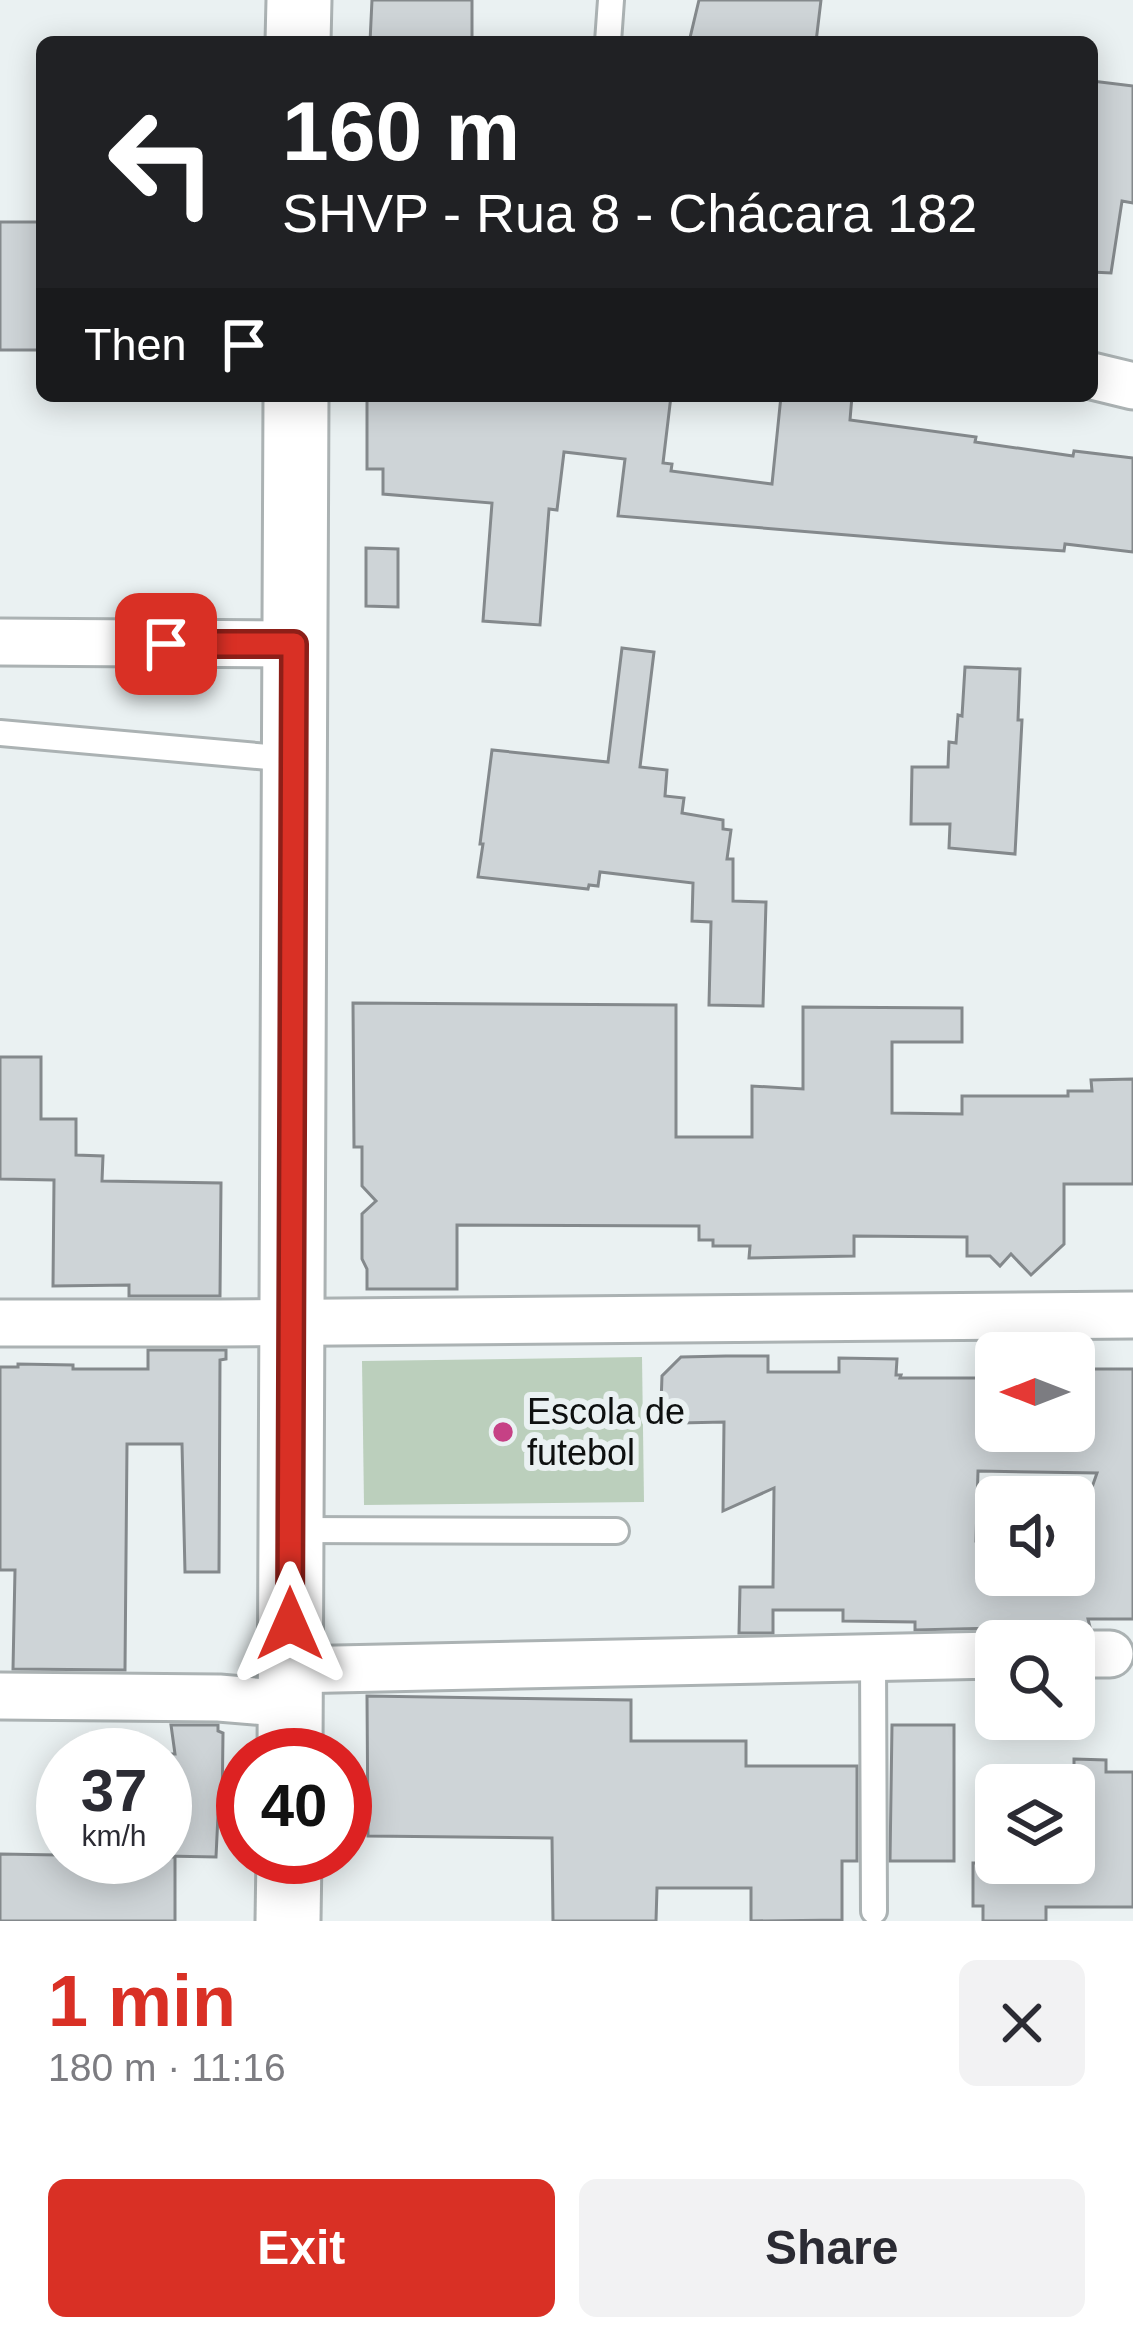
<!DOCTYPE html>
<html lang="en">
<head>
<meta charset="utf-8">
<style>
  body { margin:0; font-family:Arial,sans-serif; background:#f2f2f3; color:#2b2b33; height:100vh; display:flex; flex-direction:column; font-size:45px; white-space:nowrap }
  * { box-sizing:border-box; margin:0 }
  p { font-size:39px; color:#7c7c81 }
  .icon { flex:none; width:66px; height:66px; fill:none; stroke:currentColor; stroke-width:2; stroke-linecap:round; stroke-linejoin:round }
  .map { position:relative; height:1921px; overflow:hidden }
  .panel { display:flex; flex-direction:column; background:#fff; flex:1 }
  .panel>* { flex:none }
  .top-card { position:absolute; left:36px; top:36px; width:1062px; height:366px; border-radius:18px; box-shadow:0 6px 30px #0003; background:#202124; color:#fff; overflow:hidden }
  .needle { width:78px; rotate:270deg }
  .buttons { position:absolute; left:975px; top:1332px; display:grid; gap:24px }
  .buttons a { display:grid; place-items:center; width:120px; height:120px; border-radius:18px; background:#fff; box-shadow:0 6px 30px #0003; font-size:60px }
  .speed { position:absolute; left:36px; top:1728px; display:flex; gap:24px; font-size:60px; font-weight:700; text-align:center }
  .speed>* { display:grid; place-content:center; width:156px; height:156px; border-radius:50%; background:#fff; box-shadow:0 6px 30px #0003; line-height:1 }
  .speed small { font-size:30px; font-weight:400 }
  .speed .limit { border:18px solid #d22; background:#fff; color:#111 }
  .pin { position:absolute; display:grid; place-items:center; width:102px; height:102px; color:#fff; margin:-51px; border-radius:24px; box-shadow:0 6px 18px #0006 }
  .me { position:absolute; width:132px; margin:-66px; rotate:0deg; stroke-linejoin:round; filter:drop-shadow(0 0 9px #0008) }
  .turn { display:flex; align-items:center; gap:42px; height:252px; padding:0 48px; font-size:54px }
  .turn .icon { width:156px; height:156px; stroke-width:2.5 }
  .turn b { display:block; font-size:84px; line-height:102px }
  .then { display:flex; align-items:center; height:114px; padding:0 48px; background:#0003; gap:24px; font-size:45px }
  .round { display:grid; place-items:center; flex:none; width:126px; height:126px; border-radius:18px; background:#f2f2f3 }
  .head { display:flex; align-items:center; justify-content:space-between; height:204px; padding:0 48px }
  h1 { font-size:72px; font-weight:700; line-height:90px; color:#d93025 }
  .button { display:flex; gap:24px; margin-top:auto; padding:24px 48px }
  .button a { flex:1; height:138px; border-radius:18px; background:#d93025; color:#fff; font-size:48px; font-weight:700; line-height:138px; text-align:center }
  .button a+a { background:#f2f2f3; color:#2b2b33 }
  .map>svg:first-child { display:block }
  .green { fill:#bbcfbc }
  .building { fill:#ced4d7; stroke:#84898c; stroke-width:3; fill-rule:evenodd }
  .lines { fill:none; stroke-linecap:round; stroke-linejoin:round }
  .lane-casing { stroke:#abb2b3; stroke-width:30 }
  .street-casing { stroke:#abb2b3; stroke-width:51 }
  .secondary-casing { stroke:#abb2b3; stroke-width:69 }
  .lane { stroke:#fff; stroke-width:24 }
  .street { stroke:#fff; stroke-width:45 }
  .secondary { stroke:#fff; stroke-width:63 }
  .route-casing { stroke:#8d1f18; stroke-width:30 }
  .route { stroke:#d93025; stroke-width:21 }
  .poi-dot { fill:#c64185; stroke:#eaf1f2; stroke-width:4.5 }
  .labels { text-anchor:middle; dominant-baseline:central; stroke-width:12; stroke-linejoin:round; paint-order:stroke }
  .poi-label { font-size:36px; fill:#0e1010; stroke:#eaf1f2; text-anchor:start }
</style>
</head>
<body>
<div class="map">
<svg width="1133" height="1921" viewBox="0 0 1133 1921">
  <rect width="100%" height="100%" fill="#eaf1f2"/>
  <polygon class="green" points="642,1357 644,1502 364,1505 362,1361"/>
  <g class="building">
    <polygon points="372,0 472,0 472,42 370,42"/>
    <polygon points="699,0 821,0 816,42 689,42"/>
    <polygon points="1092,81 1133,86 1133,203 1122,201 1111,273 1092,272"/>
    <rect x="0" y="222" width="42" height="128"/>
    <polygon points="367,396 671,396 663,463 672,464 671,471 772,484 781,396 852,396 850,420 976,437 975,442 1073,456 1074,451 1133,458 1133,552 1065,544 1064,551 945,543 618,516 625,459 564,452 557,510 549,509 540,625 483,621 492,503 383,494 383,469 367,469"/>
    <polygon points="366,548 398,549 398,607 366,606"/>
    <polygon points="622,648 654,652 640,767 667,770 665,796 684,798 682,813 723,820 723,829 731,830 727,859 733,859 733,901 766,902 763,1006 709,1005 711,922 692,921 693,883 600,872 598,886 589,885 588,889 478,877 483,844 480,844 492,750 608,762"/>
    <polygon points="965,667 1020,669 1018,720 1022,720 1015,854 949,848 950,824 911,824 912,767 948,767 949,742 956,743 958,715 962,716"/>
    <polygon points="353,1003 676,1005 676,1137 752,1137 752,1086 803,1089 803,1007 962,1008 962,1042 892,1042 892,1113 962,1114 962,1096 1068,1096 1068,1091 1092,1091 1091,1080 1133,1079 1133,1184 1064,1184 1064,1244 1031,1275 1011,1254 1000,1266 990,1256 967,1256 967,1237 854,1236 854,1256 749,1258 750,1246 713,1246 713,1240 699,1240 699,1226 457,1225 457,1289 367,1289 367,1269 362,1259 362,1214 376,1201 362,1186 362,1147 354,1147"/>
    <polygon points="0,1057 41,1057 41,1119 76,1119 76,1155 103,1156 102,1181 221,1183 220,1296 129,1296 129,1285 53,1286 54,1180 0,1179"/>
    <polygon points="148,1350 226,1350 226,1359 220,1360 219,1572 185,1572 182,1444 127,1444 125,1670 13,1669 15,1570 0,1570 0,1367 18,1367 18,1364 73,1365 73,1369 148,1369"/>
    <path d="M726 1356H768V1372H839V1358L897 1359 896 1375H901L900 1378H996V1431H1074V1369H1133V1619H1088L1090 1627H1073L1062 1630 1054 1637H1034V1641H1019L1010 1632 997 1628 915 1630V1622L843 1621V1610H773V1633H739L740 1587H773L774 1488 723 1511 724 1422 680 1423 661 1404 662 1376 681 1357ZM978 1471 1097 1473 1083 1513V1558H1074V1575H996V1541H976Z"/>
    <polygon points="367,1696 631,1700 631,1741 746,1741 746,1766 857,1766 857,1861 842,1861 842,1920 751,1921 751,1888 657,1888 656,1921 553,1921 552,1838 368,1836"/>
    <polygon points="171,1725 218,1725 218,1731 223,1733 222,1815 218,1815 216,1857 165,1856 165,1754 175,1754"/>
    <polygon points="892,1725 954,1725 954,1861 890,1861"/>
    <polygon points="1074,1759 1106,1760 1106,1772 1133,1772 1133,1907 1046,1907 1046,1921 983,1921 983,1906 973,1906 973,1863 1074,1863"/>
    <polygon points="0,1854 175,1857 175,1921 0,1921"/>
  </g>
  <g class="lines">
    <defs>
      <g id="lane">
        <polyline points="608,42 611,0"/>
        <polyline points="0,733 291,759"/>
        <polyline points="295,1530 616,1531"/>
        <polyline points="873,1658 874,1911"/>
      </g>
      <g id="street">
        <polyline points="1092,376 1133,386"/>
        <polyline points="0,642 294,644"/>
        <polyline points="0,1323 220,1323 1133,1315"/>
        <polyline points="1074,1654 1110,1654"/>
        <polyline points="290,1670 996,1655"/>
        <polyline points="0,1696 219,1698 290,1704"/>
      </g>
      <g id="secondary">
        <polyline points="298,42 299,0"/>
        <polyline points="290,1755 296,396"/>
        <polyline points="288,1921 289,1857"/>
      </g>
    </defs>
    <use href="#lane" class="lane-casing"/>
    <use href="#street" class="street-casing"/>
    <use href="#secondary" class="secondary-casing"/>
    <use href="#lane" class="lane"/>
    <use href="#street" class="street"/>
    <use href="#secondary" class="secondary"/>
  </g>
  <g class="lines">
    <defs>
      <polyline id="route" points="166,644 294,644 290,1624"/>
    </defs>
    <use href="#route" class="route-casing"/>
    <use href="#route" class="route"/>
  </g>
  <circle class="poi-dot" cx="503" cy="1432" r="12"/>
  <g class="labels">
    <g class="poi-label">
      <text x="527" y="1411">Escola de<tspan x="527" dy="41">futebol</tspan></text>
    </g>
  </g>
</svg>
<div class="buttons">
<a><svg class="needle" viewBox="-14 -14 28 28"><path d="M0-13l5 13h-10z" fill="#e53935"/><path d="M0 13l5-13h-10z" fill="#7c7c81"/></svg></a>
<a><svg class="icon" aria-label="sound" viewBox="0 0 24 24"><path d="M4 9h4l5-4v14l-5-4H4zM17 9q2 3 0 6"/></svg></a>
<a><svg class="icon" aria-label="search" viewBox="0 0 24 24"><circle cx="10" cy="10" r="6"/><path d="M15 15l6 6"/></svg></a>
<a><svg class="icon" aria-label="layers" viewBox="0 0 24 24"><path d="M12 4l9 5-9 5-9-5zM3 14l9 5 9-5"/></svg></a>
</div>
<div class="speed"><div>37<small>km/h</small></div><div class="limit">40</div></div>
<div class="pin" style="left:166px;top:644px;background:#d93025"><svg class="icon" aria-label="arrive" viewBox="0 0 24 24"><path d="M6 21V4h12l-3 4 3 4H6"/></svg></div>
<svg class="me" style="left:290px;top:1624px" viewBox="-20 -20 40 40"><path d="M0-17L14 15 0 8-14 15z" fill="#d93025" stroke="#fff" stroke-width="4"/></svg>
<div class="top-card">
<div class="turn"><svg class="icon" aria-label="left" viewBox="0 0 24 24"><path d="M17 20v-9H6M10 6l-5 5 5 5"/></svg><div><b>160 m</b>SHVP - Rua 8 - Chácara 182</div></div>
<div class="then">Then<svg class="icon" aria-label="arrive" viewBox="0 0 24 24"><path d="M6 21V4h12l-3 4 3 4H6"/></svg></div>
</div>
</div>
<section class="panel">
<div class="head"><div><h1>1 min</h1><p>180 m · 11:16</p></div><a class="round"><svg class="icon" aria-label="close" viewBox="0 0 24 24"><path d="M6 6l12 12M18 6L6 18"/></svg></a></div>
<div class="button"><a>Exit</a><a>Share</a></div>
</section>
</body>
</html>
